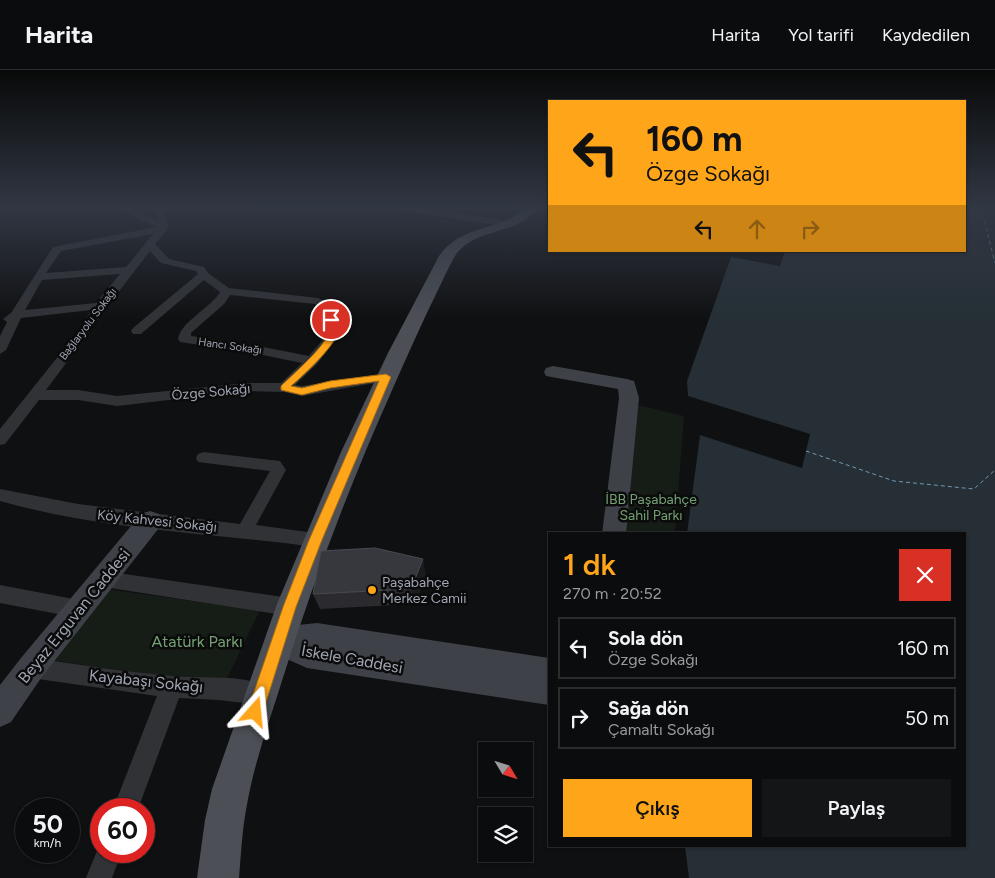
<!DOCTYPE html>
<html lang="tr">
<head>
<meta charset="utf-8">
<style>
  body { margin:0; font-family:Figtree,sans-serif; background:#141516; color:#f1f3f6; height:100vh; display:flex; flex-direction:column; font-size:19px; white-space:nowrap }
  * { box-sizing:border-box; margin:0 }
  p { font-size:16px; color:#9a9b9d }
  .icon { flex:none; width:28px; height:28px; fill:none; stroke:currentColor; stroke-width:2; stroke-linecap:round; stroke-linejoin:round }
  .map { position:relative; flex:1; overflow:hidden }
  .panel { position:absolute; left:548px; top:462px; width:418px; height:315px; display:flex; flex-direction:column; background:#0b0c0d; border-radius:0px; box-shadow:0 1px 4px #0004,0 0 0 1px #2b2c2e }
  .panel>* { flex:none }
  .guide { position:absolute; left:548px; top:30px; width:418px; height:152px; border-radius:0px; box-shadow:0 1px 4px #0004,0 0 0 1px #2b2c2e; background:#ffa51a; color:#111; overflow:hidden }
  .needle { width:32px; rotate:128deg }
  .fabs { position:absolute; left:478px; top:672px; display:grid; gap:10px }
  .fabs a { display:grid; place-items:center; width:55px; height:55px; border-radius:0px; background:#0b0c0d; box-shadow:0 1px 4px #0004,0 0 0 1px #2b2c2e; font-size:25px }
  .speed { position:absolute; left:15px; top:728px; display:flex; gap:10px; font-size:25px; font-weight:700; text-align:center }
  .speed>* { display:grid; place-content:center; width:65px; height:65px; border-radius:50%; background:#0b0c0d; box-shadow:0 1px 4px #0004,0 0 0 1px #2b2c2e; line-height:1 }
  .speed small { font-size:12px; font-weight:400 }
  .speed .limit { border:8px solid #d22; background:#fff; color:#111 }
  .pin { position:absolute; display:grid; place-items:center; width:42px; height:42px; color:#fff; margin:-21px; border:2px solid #fff; border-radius:50%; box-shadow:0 1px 5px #0007 }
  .me { position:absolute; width:55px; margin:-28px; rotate:18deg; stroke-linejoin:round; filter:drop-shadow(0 0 4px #0008) }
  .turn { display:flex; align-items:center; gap:18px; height:105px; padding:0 15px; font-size:22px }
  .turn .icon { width:65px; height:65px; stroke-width:2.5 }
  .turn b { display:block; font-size:35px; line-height:42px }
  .lanes { display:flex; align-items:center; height:48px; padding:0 15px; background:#0003; justify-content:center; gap:25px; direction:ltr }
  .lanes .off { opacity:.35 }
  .round { display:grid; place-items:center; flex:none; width:52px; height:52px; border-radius:0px; background:#141516 }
  .headline { display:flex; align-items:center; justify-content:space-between; height:85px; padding:0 15px }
  h1 { font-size:30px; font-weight:600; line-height:38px; color:#ffa51a }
  .action { display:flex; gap:10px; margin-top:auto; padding:10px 15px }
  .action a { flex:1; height:58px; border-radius:0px; background:#ffa51a; color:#111; font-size:20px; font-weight:600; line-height:58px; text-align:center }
  .action a+a { background:#141516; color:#f1f3f6 }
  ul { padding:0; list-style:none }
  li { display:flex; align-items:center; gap:15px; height:62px; margin:0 10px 8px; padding:0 5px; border:2px solid #2b2c2e; border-radius:0px }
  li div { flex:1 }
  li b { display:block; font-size:19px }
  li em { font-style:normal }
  header { display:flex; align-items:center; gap:30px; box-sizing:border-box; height:70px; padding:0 25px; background:#0b0c0d; border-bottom:1px solid #2b2c2e }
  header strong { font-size:24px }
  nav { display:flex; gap:28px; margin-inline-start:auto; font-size:18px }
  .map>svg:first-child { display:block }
  .green { fill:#161c16 }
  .water { fill:#252f35 }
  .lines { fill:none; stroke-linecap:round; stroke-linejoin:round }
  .ferry { stroke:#7298b3; stroke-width:1; stroke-dasharray:4 3; stroke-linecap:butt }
  .street { fill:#303236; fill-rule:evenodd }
  .secondary { fill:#3e4147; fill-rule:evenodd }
  .primary { fill:#4c4f56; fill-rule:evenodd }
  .wall { fill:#2b2b2f }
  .shaded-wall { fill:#1a1b1d }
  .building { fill:#37383d; stroke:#484a50 }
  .route { fill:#ffa51a; stroke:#a66b11 }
  .poi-dot { fill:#ffa51a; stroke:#0b0b0c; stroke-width:2 }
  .labels { text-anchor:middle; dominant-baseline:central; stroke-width:5; stroke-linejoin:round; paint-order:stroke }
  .far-street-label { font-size:11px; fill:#9fa6b3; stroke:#0b0b0c }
  .street-label { font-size:14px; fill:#9fa6b3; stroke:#0b0b0c }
  .park-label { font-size:14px; fill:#74a174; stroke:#0b0b0c }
  .poi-label { font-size:14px; fill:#9fa6b3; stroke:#0b0b0c; text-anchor:start }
  .near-street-label { font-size:16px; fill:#9fa6b3; stroke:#0b0b0c }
  .near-park-label { font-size:16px; fill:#74a174; stroke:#0b0b0c }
</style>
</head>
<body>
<header>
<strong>Harita</strong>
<nav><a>Harita</a><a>Yol tarifi</a><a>Kaydedilen</a></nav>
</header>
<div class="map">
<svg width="995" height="808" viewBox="0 0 995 808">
  <rect width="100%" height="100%" fill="#0f1011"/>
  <g class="green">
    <polygon points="634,334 684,346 675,464 622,464"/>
    <polygon points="105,519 260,540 224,615 51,590"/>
  </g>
  <polygon class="water" points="964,137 995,137 995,808 689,808 685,776 964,776 964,464 687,464 700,365 802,398 810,364 688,326 687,311 731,187 780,196 785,182 780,181 964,181"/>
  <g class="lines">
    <g class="ferry">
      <polyline points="981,137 995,193"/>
      <polyline points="806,381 894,411 974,419 995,400"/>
    </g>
    <g class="street">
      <path d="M114 137H127L159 151 151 137H160C173 157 169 158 155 174L169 189 204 197 208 203 229 218 318 228 329 233 340 259 339 265 317 294 295 315 302 316 386 303 391 304 393 307 391 310 386 311 302 326 284 322 247 321 117 336 78 330H39L5 374 0 375V359L84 254 91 240 21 248 6 280 0 284V266L7 252 3 249 11 243 53 177 156 157ZM153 164 126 197 46 203 61 181ZM150 181 161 193 196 201 198 204 133 258 131 261 133 264H141L204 210 220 222C210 239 181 251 178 269L180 272 253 283 302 293 281 313H247L117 326 78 320H46C81 274 115 225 150 181ZM120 204 96 233 25 240 42 210ZM230 225 315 234 320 237C331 267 329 262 309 286L253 275 191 266V263L224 234Z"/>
      <polygon points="394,137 418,137 509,151 514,154 509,157 398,140"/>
      <path d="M204 382 280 391 286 400 256 455 315 463 321 465 324 470 321 475 315 477C210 463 102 460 0 431V419L78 434 240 454 270 401 198 392 196 388 198 384Z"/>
      <polygon points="104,501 290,528 297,531 300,537 297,543 290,546 104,517 97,515 94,509 97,503"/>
      <polygon points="0,515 79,530 86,533 89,539 86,545 79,548 0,533"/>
      <path d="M31 588C78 594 125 602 172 606 203 609 239 604 268 616L271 624 268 632 260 635 219 630 179 628 138 739H113L157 626 31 608 23 605 20 598 23 591Z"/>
      <polygon points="101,771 101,781 122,781 112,808 86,808"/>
    </g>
    <g class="secondary">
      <polygon points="553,296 627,309 634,311 639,328 626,464 602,464 619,328 618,319 546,306 544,302 546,298"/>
      <polygon points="150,441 159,444 162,451 159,458 41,608 11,652 0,657 0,615 21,588 141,444"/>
      <polygon points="317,553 549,588 549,635 307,598 269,581 265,571 269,561 279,557"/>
    </g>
    <path class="primary" d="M524 137H539C519 166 474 157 455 186 448 198 442 212 436 224 421 255 407 286 393 318 350 414 312 514 281 614 268 655 253 697 246 740 242 762 241 785 239 808H197L205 750 212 719 277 534 341 382 388 283 439 186C463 152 505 162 524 137Z"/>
  </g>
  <polygon class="wall" points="426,505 415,534 320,539 313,524"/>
  <polygon class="shaded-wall" points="423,489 426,505 415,534 411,519"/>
  <polygon class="building" points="375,478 423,489 411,519 313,524 321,481"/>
  <linearGradient id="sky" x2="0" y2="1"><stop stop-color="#080909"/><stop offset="0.55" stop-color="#313743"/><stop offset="1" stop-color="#313743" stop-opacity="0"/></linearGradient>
  <rect width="995" height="250" fill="url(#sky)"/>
  <path class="route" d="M328 249 335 250C337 255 339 257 338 262 335 276 303 306 291 316L302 318 330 311 386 304 391 307 322 470 296 537 263 642 260 648 255 650 249 648 247 642 283 537 309 470 379 311 330 318 302 325 281 320V316C292 305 325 277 329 262 330 258 328 255 327 250Z"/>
  <circle class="poi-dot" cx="372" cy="520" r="5"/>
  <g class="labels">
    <g class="far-street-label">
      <text transform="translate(88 254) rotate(-53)">Bağlaryolu Sokağı</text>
      <text transform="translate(230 276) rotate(8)">Hancı Sokağı</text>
    </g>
    <g class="street-label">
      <text transform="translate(211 322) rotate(-5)">Özge Sokağı</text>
      <text transform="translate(157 451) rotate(6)">Köy Kahvesi Sokağı</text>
    </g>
    <g class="park-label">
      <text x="651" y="429">İBB Paşabahçe<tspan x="651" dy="16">Sahil Parkı</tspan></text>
    </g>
    <g class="poi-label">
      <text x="382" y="512">Paşabahçe<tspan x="382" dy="16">Merkez Camii</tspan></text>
    </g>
    <g class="near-street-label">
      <text transform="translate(74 546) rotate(-51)">Beyaz Erguvan Caddesi</text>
      <text transform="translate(352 589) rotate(10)">İskele Caddesi</text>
      <text transform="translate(146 611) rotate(6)">Kayabaşı Sokağı</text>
    </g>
    <g class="near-park-label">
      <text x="197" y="571">Atatürk Parkı</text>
    </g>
  </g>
</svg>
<div class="fabs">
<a><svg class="needle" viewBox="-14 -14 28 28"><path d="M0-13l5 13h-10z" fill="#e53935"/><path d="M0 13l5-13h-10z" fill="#9a9b9d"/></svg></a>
<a><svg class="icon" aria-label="layers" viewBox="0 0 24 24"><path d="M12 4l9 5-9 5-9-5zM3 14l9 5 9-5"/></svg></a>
</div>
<div class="speed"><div>50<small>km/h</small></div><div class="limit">60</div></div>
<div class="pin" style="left:331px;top:250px;background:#d93025"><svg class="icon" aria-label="arrive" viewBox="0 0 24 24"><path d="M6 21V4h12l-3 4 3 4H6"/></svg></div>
<svg class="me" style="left:255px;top:642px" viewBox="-20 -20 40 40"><path d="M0-17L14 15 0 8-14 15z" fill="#ffa51a" stroke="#fff" stroke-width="4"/></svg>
<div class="guide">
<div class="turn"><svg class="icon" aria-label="left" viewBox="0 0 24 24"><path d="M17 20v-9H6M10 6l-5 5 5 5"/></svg><div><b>160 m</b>Özge Sokağı</div></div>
<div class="lanes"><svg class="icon" aria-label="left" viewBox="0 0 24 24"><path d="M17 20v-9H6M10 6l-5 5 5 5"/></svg><svg class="icon off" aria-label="ahead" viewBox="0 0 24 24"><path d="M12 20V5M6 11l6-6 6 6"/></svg><svg class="icon off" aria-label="right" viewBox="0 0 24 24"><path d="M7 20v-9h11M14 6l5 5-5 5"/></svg></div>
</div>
<section class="panel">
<div class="headline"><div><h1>1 dk</h1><p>270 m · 20:52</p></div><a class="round" style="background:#d93025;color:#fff"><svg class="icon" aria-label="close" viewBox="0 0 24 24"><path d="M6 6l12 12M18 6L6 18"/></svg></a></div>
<ul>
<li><svg class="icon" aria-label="left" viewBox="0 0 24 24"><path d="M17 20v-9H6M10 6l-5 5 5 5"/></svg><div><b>Sola dön</b><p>Özge Sokağı</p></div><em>160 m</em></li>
<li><svg class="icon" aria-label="right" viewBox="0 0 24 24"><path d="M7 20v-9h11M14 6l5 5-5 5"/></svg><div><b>Sağa dön</b><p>Çamaltı Sokağı</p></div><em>50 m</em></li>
</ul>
<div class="action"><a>Çıkış</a><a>Paylaş</a></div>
</section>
</div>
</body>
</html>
